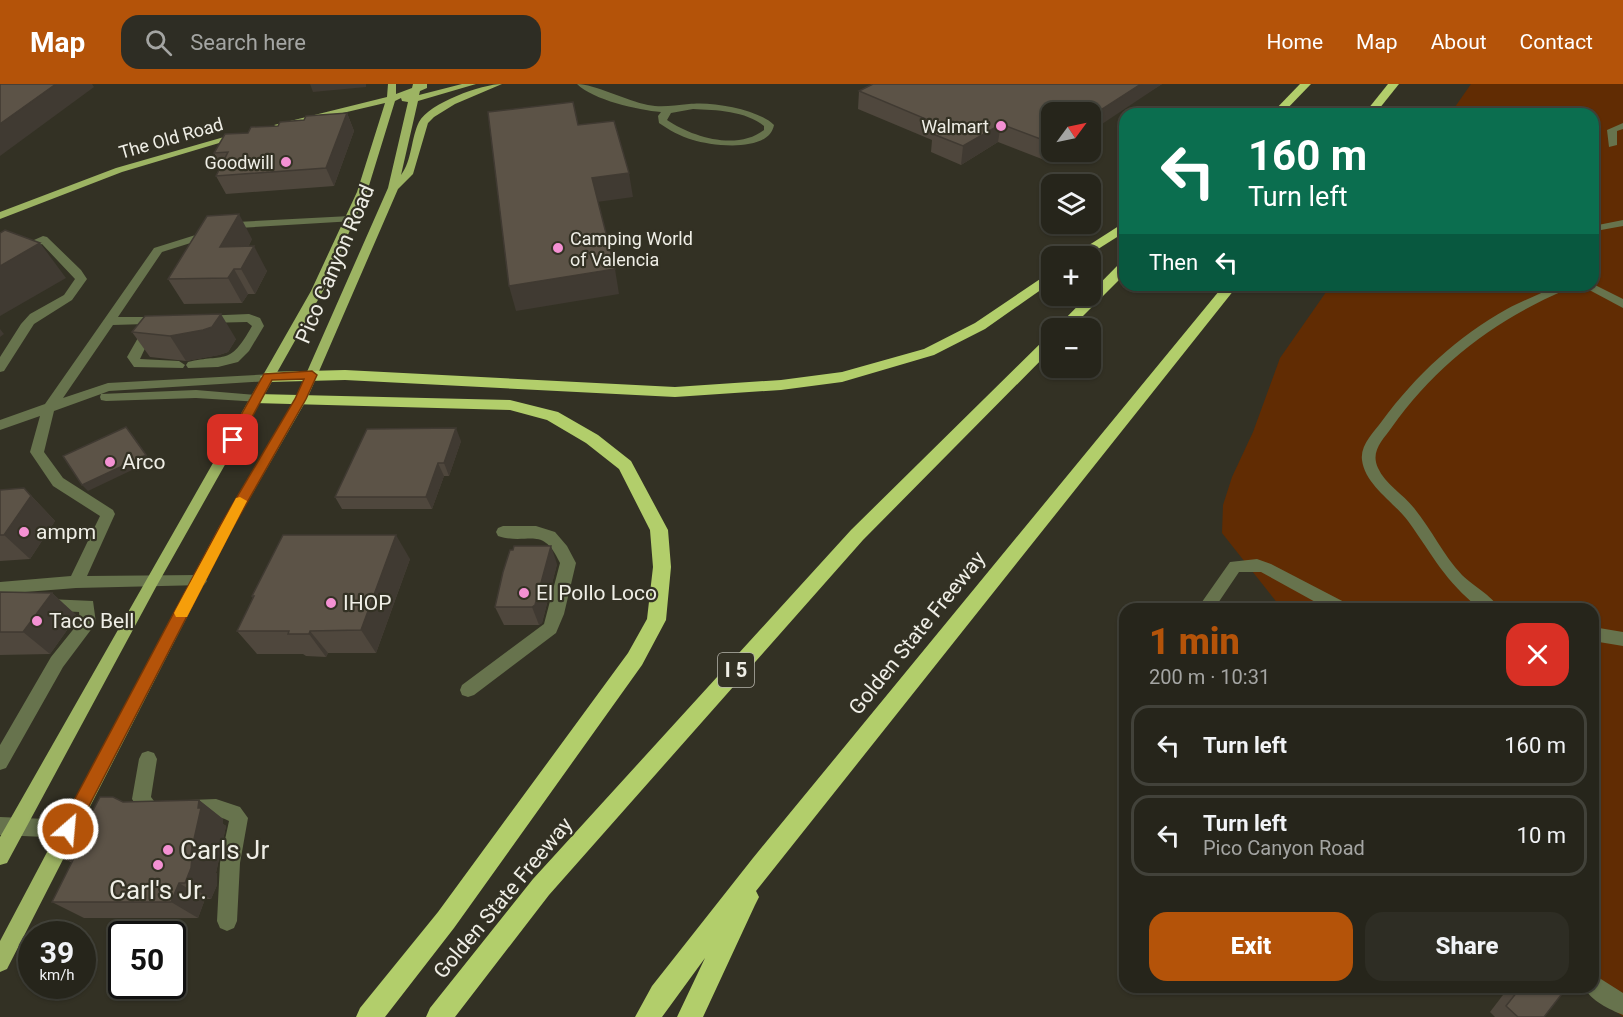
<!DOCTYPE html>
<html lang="en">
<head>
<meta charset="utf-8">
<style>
  body { margin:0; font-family:Roboto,sans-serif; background:#2e2d24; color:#f1f3f6; height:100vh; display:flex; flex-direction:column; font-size:22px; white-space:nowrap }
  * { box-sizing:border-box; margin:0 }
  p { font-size:20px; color:#a4a5a3 }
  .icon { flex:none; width:33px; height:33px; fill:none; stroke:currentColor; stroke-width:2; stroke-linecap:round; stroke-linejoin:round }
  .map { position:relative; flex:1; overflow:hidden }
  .panel { position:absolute; left:1119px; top:519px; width:480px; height:390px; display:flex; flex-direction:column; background:#26251b; border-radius:18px; box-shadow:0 2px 4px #0004,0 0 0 2px #42423a }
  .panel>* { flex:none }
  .banner { position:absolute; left:1119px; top:24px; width:480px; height:183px; border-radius:18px; box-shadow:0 2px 4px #0004,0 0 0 2px #42423a; background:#0b6e4f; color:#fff; overflow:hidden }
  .needle { width:39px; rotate:57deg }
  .fabs { position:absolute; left:1041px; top:18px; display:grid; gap:12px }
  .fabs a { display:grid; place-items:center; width:60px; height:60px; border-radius:12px; background:#26251b; box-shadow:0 2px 4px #0004,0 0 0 2px #42423a; font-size:30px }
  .speed { position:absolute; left:18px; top:837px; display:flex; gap:12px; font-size:30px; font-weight:700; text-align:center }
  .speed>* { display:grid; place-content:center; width:78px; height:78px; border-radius:50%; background:#26251b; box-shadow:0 2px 4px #0004,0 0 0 2px #42423a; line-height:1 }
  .speed small { font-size:15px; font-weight:400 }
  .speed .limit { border:3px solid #111; border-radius:9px; background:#fff; color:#111 }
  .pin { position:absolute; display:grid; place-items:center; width:51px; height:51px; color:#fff; margin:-26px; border-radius:12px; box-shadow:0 3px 9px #0006 }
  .me { position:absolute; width:66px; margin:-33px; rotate:27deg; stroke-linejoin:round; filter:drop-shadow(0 0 4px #0008) }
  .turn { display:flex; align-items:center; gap:21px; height:126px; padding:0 30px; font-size:27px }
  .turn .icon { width:78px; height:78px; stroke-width:2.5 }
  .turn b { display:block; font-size:42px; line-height:51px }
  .then { display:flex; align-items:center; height:57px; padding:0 30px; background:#0003; gap:12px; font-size:22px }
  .round { display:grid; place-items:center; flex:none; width:63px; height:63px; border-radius:18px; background:#2e2d24 }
  .headline { display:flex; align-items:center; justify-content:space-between; height:102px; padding:0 30px }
  h1 { font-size:36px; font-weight:800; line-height:45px; color:#b45309 }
  .action { display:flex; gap:12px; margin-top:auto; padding:12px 30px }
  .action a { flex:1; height:69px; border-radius:18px; background:#b45309; color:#fff; font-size:24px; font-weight:800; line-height:69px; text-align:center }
  .action a+a { background:#2e2d24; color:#f1f3f6 }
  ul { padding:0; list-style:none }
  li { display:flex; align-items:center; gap:18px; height:81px; margin:0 12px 9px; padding:0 18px; border:3px solid #42423a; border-radius:18px }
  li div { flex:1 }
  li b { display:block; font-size:22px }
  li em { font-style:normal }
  header { display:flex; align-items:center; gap:36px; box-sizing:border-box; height:84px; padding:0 30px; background:#b45309; color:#fff }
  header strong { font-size:28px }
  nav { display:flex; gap:33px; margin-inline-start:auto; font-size:21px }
  .search { width:420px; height:54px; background:#2e2d24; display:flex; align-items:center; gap:15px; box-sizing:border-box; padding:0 21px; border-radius:18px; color:#a4a5a3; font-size:22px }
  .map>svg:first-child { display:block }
  .green { fill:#612c03 }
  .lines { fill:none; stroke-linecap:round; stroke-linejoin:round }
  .minor { fill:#67734d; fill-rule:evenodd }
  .major { fill:#9db463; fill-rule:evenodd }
  .highway { fill:#b2ce6b; fill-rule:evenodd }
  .wall { fill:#4f473d }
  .shaded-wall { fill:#403a32 }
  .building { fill:#5c5347; stroke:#403a32; stroke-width:1.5 }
  .route { fill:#b45309; stroke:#753606; stroke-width:1.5 }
  .slow { fill:#f59e0b }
  .poi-dot { fill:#f491d3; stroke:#333124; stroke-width:2 }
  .labels { text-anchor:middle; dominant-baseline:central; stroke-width:4.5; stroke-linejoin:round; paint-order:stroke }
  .far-poi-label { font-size:18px; fill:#efeee6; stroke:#333124; text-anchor:end }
  .far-street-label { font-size:18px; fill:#efeee6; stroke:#333124 }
  .shield { fill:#333124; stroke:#b7b5ac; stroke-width:1.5 }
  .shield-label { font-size:20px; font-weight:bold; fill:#efeee6 }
  .street-label { font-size:21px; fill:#efeee6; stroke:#333124 }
  .poi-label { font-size:21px; fill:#efeee6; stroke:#333124; text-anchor:start }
  .near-poi-label { font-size:26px; fill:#efeee6; stroke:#333124; text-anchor:start }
</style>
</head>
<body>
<header>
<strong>Map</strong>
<div class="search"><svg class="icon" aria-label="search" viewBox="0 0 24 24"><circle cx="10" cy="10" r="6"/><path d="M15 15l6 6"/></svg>Search here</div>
<nav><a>Home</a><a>Map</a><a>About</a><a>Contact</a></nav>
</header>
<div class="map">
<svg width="1623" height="933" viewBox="0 0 1623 933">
  <rect width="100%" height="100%" fill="#333124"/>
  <polygon class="green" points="1471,0 1623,0 1623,933 1586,903 1593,903 1593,525 1282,525 1222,449 1223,421 1232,393 1253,348 1280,274 1331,201 1593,201 1593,30 1450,30"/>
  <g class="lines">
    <g class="minor">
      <path d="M577 0C594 0 627 17 648 21 663 24 674 21 689 20 711 17 758 25 774 41 769 69 712 62 693 56 680 52 669 46 659 39L658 32 661 28C638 26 593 16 577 0ZM693 25C716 26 746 27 764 42V46C737 67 692 53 667 36L671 29Z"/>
      <polygon points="1623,39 1623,45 1617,47 1617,61 1609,63 1607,46"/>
      <polygon points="350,132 354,133 354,137 238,144 162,168 118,233 164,233 164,239 151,240 155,243 140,275 179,277 185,281 183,284 134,283 127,273 146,240 113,241 63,314 108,299 272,290 274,293 272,296 268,297 109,307 101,310 196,306 257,311 262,312 263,315 262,318 196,314 106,317 101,316 100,313 101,310 54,327 44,368 63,394 113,426 115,430 87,492 199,491 204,493 207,497 204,501 76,504 0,510 0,498 71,492 100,432 53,402 32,371 30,368 40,332 0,346 0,336 45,320 154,164 237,138"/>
      <polygon points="1623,136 1623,142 1601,146 1593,153 1593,142"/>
      <polygon points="43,152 47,153 81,186 87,195 72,216 34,240 4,287 0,288 0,273 21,240 30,230 64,211 75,195 42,160 0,178 0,171"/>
      <polygon points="1593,200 1623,215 1623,224 1580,201"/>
      <path d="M1556 201H1568L1565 206C1495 236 1436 281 1392 343 1383 356 1370 367 1378 384 1385 400 1403 410 1414 424 1432 446 1443 471 1462 491 1473 502 1492 511 1499 525H1480C1444 496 1434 473 1408 437 1394 418 1365 401 1362 376 1360 361 1374 348 1382 337 1416 291 1458 252 1507 225 1523 216 1542 210 1556 201Z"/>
      <path d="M249 230 260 234 264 242 249 267 238 278 218 283 188 284 186 281 188 278C226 269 229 283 252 242L247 238 205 239 199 235 201 232Z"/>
      <path d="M503 442H536L555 448 567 462 576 479 564 530 556 549 474 611 468 613 462 611 460 606 462 601 544 540 560 479C542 440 529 462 498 452L496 448 498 444Z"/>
      <polygon points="1257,475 1271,480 1348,520 1350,525 1328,525 1261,488 1239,488 1214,525 1197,525 1230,478"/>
      <polygon points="48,515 93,517 96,539 63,583 6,684 0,686 0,661 51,573 80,537 79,528 42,526 40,521 42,516"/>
      <polygon points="1593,543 1623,548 1623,562 1593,557"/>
      <polygon points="148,667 154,669 157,675 151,713 154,717 167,720 169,726 167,732 160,735 143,732 132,715 139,675 142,669"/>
      <path d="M216 715 240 723 248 734 240 779 237 837 234 844 227 847 220 844 217 837 220 779 229 737C215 728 198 737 183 731L181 725 183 719 190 716Z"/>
      <polygon points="0,733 68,736 75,739 77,745 75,751 68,754 0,751"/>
      <path d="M1593 890 1623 909V931C1609 925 1591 917 1584 903H1593Z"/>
    </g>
    <g class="major">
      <path d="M388 0H396V10L412 4 413 0H427V4L420 7 419 11 462 0H476L418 17 401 91C412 77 411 54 419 38 429 19 482 0 502 0L455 20 434 33 428 39 413 90 398 105 307 315 232 445 7 885 0 888V857L219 443 295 315 388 104 408 18 402 17 401 14 395 17 367 108 323 207 156 503 7 779 0 781V753L311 207 357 108 385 19 279 44 274 41 387 13Z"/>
      <polygon points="238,49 246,51 122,88 0,135 0,128 116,84"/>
    </g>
    <g class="highway">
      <polygon points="1300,0 1311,0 1282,30 1271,30"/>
      <polygon points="1388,0 1399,0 1375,30 1364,30"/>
      <polygon points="1125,138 1125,148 1087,172 1072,172"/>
      <polygon points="1125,178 1125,190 1071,244 1056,244 1120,179"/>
      <polygon points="1052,187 1052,198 985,245 934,271 842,298 781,306 675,313 345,296 268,298 260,293 268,288 345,286 675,303 781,296 842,288 924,265 975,239"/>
      <polygon points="1224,201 1238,201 756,807 759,813 755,821 703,933 677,933 705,874 662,933 635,933 652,902 753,774"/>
      <polygon points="1052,252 1052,265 863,456 549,811 455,933 426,933 430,924 533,795 851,446 1047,253"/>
      <polygon points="257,310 510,316 558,328 598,351 631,377 668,446 671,483 666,536 642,581 454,844 385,933 356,933 360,924 438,828 628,569 647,535 653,483 650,446 619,385 586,359 547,336 510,326 252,319 249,315"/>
    </g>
  </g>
  <g class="wall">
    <polygon points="1162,0 1052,68 1047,77 998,58 961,81 931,68 932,56 858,25 859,7"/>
    <polygon points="347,29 354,47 334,102 226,110 216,92 221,82 214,69 248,49 304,36"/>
    <polygon points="252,155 248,163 267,187 255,210 248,210 242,219 184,220 168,195"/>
    <polygon points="132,248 236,255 228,268 219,271 186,277 150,273"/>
    <polygon points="461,357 449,392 444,392 432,425 342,425 335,413"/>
    <polygon points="24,404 55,437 30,475 0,477 0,406"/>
    <polygon points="410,475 376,569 328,569 326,573 306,572 303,570 257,570 237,547 253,514 252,512"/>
    <polygon points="557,480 542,539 539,541 504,541 495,523"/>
    <polygon points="0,508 52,509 77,532 50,570 0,571"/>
    <polygon points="199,716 223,735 223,740 226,742 216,789 217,790 217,801 211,815 205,815 198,834 84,834 52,818 72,779 67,776 123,718"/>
    <polygon points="1509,903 1552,903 1544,933 1495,933 1490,928"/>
  </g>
  <g class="shaded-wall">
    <polygon points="56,0 92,0 94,3 0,72 0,40"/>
    <polygon points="310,0 366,0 366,3 313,8"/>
    <polygon points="1141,0 1162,0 1090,48 1090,33"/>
    <polygon points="347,29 354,47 334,102 326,84"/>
    <polygon points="1001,40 998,58 961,81 963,62"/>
    <polygon points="1051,59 1052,59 1052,68 1062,68 1047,77"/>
    <polygon points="629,89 633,113 597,118 592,94"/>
    <polygon points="239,130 252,155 236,185 234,185 248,210 242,219 228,194 220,163"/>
    <polygon points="40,159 66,194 0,232 0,182"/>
    <polygon points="254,162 267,187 255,210 241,185"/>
    <polygon points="615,185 619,210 516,227 509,202"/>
    <polygon points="221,230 236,255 228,268 219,271 186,277 170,252"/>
    <polygon points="0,245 4,250 0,253"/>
    <polygon points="456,344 461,357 449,392 444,379"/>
    <polygon points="132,350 151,377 88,407 82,401"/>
    <polygon points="438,379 444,392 432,425 426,413"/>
    <polygon points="24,404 55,437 30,475 4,451"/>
    <polygon points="396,451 410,475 376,569 361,546"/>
    <polygon points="551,462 557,480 542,539 539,541 532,523"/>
    <polygon points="52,509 77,532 50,570 23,548"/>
    <polygon points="310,547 328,569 326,573 309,550"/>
    <polygon points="199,716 223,735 223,740 226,742 216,789 217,790 217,801 211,815 185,799"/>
    <polygon points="179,799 205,815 198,834 171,818"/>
  </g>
  <g class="building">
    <polygon points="0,0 56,0 0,40"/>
    <polygon points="873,0 1141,0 1090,33 1090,28 1052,28 1051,59 1001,40 963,62 933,50 945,43 859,7"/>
    <polygon points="573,18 578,41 614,37 629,89 592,94 615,185 509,202 488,28"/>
    <polygon points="347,29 326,84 216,92 228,68 214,69 225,50 248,49 251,43 278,42 280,38 304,36 306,32"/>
    <polygon points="239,130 220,163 254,162 241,185 234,185 228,194 168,195 207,132"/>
    <polygon points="5,146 40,159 0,182 0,149"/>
    <polygon points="221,230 212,243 203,246 170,252 132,248 145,232"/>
    <polygon points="126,343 146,371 82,401 63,372"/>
    <polygon points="456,344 444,379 438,379 426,413 335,413 367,345"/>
    <polygon points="24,404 31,412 4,451 0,451 0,406"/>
    <polygon points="283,451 396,451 361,546 310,547 309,550 288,550 289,547 237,547 254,512 252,512"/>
    <polygon points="514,462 551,462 535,521 532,523 495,523 503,488 510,466 513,466"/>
    <polygon points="0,508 52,509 23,548 0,548"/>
    <polygon points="100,713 113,713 123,718 199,716 198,724 201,724 190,773 192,773 191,784 185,799 179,799 171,818 52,818 73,776 67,776"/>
    <polygon points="1521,903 1552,903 1561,911 1544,933 1518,933 1506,922"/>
  </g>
  <polygon class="route" points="312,287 317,291 306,315 232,445 74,751 68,753 62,751 60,745 62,739 221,440 295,315 304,295 272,296 238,359 229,359 227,356 264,290"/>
  <polygon class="slow" points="240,413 247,417 187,533 176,533 174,529 176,525 236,414"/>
  <g class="poi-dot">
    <circle cx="1001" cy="42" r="6"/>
    <circle cx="286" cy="78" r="6"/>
    <circle cx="558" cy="164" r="6"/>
    <circle cx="110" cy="378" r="6"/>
    <circle cx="24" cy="448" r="6"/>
    <circle cx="524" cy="509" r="6"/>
    <circle cx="331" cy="519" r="6"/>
    <circle cx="37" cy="537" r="6"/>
    <circle cx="168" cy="766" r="6"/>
    <circle cx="158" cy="781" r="6"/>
  </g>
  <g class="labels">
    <g class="far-poi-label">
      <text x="989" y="42">Walmart</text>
      <text x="274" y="78">Goodwill</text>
      <text x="570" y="154" text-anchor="start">Camping World<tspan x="570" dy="21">of Valencia</tspan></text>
    </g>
    <g class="far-street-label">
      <text transform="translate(171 54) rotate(-16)">The Old Road</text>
    </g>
    <rect class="shield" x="718" y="569" width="36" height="34" rx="4.5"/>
    <g class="shield-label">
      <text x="736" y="586">I 5</text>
    </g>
    <g class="street-label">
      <text transform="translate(335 180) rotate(-67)">Pico Canyon Road</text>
      <text transform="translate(917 549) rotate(-51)">Golden State Freeway</text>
      <text transform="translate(503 814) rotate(-50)">Golden State Freeway</text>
    </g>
    <g class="poi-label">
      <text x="122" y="378">Arco</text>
      <text x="36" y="448">ampm</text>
      <text x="536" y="509">El Pollo Loco</text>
      <text x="343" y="519">IHOP</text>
      <text x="49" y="537">Taco Bell</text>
    </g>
    <g class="near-poi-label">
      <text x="180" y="766">Carls Jr</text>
      <text x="158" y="806" text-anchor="middle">Carl's Jr.</text>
    </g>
  </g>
</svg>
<div class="fabs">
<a><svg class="needle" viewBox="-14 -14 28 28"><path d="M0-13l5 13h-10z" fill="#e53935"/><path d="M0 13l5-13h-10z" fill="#a4a5a3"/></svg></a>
<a><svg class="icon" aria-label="layers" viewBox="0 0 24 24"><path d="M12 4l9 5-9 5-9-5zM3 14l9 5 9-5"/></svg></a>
<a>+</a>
<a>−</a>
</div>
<div class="speed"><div>39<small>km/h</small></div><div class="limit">50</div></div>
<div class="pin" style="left:233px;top:356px;background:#d93025"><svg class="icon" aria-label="arrive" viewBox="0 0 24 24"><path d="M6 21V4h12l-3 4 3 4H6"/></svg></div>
<svg class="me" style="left:68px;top:745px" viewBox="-20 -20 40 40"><circle r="17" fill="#b45309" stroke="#fff" stroke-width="3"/><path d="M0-11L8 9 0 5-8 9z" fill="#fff"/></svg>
<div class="banner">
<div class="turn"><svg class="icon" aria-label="left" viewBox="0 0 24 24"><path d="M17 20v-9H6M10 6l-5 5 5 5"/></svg><div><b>160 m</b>Turn left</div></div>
<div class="then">Then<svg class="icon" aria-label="left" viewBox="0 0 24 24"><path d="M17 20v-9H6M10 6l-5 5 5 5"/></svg></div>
</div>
<section class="panel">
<div class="headline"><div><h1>1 min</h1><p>200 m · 10:31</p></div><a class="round" style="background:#d93025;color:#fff"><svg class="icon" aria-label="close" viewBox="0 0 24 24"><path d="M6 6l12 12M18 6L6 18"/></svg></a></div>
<ul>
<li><svg class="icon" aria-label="left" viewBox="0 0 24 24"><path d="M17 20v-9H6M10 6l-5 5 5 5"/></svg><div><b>Turn left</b></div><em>160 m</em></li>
<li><svg class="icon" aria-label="left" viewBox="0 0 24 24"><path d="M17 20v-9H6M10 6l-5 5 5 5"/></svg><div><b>Turn left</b><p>Pico Canyon Road</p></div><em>10 m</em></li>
</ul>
<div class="action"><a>Exit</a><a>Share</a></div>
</section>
</div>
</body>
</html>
